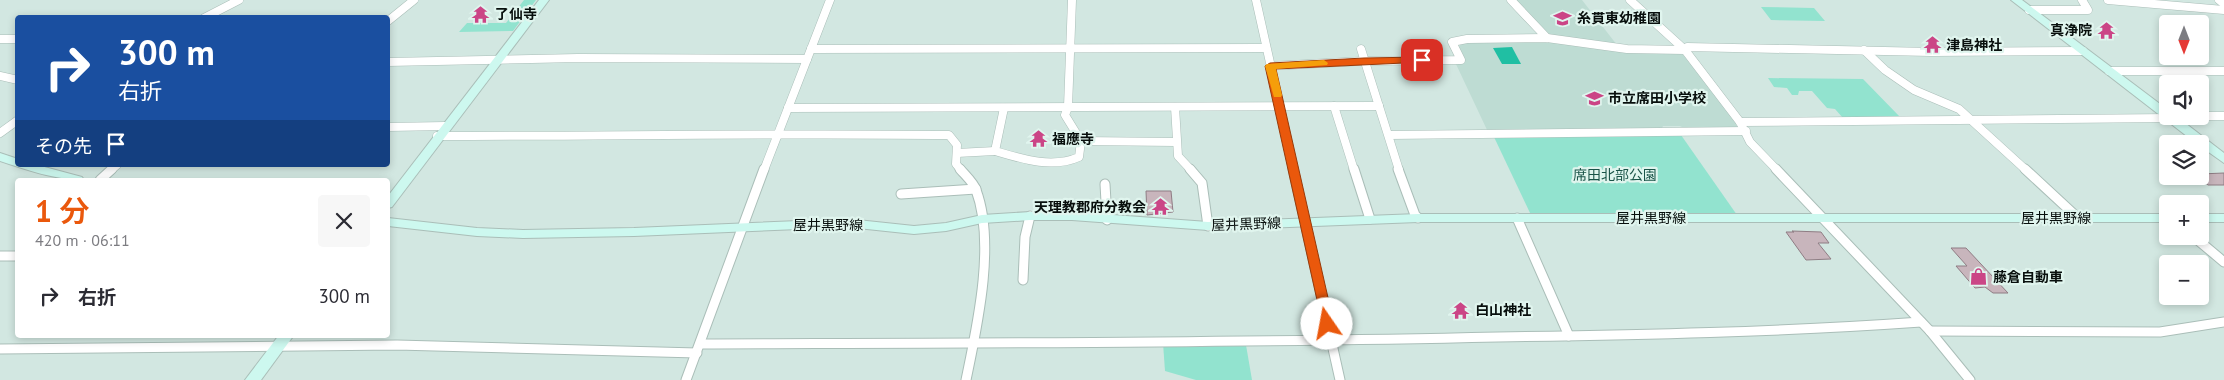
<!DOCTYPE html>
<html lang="ja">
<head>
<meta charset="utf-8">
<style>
  body { margin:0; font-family:"PT Sans","Noto Sans JP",sans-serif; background:#f7f7f7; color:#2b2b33; height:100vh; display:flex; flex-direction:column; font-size:19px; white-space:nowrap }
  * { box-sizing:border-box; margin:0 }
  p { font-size:16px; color:#7c7c81 }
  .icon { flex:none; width:28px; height:28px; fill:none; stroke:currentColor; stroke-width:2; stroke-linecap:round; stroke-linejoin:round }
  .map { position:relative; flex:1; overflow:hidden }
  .side { position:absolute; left:15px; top:178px; width:375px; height:160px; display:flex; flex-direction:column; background:#fff; border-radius:5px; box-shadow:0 2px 8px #0003 }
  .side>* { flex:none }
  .hud { position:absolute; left:15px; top:15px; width:375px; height:152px; border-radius:5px; box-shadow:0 2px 8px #0003; background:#1a4fa0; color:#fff; overflow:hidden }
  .needle { width:32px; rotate:180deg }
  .fabs { position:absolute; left:2159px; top:15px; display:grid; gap:10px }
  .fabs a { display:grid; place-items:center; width:50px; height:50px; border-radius:5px; background:#fff; box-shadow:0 2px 8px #0003; font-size:25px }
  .pin { position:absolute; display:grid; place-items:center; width:42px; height:42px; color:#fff; margin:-21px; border-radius:10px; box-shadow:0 2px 8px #0006 }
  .me { position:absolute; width:55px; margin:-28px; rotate:348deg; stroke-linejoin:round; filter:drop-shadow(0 0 4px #0008) }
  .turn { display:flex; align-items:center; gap:18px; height:105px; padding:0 20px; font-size:22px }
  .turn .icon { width:65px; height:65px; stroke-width:2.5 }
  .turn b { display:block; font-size:35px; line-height:42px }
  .then { display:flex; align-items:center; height:48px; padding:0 20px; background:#0003; gap:10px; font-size:19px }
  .round { display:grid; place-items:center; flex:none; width:52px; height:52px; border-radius:5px; background:#f7f7f7 }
  .overview { display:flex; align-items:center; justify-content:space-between; height:85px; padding:0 20px }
  h1 { font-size:30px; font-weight:600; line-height:38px; color:#ea580c }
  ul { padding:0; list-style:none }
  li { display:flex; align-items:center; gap:15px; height:65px; padding:0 20px }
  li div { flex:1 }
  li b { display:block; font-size:19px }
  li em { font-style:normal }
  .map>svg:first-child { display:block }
  .built { fill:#bedcd3 }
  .green { fill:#92e3cf }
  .water { fill:#20bfa3 }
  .building { fill:#c8b5bc; stroke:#8f7d84 }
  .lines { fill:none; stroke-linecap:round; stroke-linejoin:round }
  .street-far1-casing { stroke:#aabeb8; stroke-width:9 }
  .street-casing { stroke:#aabeb8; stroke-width:11 }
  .secondary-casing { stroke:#aabeb8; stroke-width:2 }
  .street-far1 { stroke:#fff; stroke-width:8 }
  .street { stroke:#fff; stroke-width:9 }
  .secondary { fill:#cdf8ef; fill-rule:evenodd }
  .route { fill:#ea580c; stroke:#983908 }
  .slow { fill:#f59e0b }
  .labels { text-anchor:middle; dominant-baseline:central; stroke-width:4.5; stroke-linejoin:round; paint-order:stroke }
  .poi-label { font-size:14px; font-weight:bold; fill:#080f0d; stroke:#e0f5ee; text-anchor:start }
  .park-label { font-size:14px; fill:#185347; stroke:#e0f5ee }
  .street-label { font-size:14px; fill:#080f0d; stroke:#e0f5ee }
</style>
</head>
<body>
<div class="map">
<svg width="2224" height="380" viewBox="0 0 2224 380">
  <rect width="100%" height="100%" fill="#d2e7e1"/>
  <g class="built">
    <polygon points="1515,0 1582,0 1617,45 1548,35"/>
    <polygon points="1518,39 1675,52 1683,55 1732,115 1738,129 1688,130 1680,126 1663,126 1661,130 1488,132 1455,62 1465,62 1459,48 1461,41"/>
  </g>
  <g class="green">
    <polygon points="524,0 536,0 513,31 459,32 467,23 506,23"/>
    <polygon points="1761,7 1814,8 1825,21 1771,20"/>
    <polygon points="1768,78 1863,79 1900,117 1843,118 1835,109 1827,108 1812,91 1799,91 1798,95 1792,95 1787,88 1774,87"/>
    <polygon points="1681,135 1737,215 1531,215 1494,137"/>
    <polygon points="1163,343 1246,345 1252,380 1196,380 1165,371"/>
  </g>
  <polygon class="water" points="1512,47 1521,64 1502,64 1493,48"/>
  <g class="building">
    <polygon points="2224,173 2224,185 2208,185 2197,176 2200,176 2200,174"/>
    <polygon points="1146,191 1171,191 1173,212 1147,215"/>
    <polygon points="1792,231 1821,232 1829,243 1818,243 1831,259 1806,260 1786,232 1794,232"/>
    <polygon points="1951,248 1966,248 2008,293 1993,293 1985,287 1975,288 1956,266 1967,266"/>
  </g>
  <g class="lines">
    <defs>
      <g id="street-far1">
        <polyline points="1256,0 1294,170"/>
        <polyline points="1511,0 1547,38"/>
        <polyline points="1630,0 1685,50 1740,122 1750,142 1777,170"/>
        <polyline points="2108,0 2224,10"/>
        <polyline points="2219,0 2224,4"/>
        <polyline points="2029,10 2088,10 2082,0"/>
        <polyline points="204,18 239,0"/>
        <polyline points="388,21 414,0"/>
        <polyline points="0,39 18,39"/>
        <polyline points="811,49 1266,48"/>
        <polyline points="1361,49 1399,170"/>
        <polyline points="1864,50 1885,70 1914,90 1959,109 2026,170"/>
        <polyline points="388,62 578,58 807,59"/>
        <polyline points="1270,66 1364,61 1461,60 1452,42 1467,39 1547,38 1627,49 1685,50 1687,47 1931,52 2083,51"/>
        <polyline points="2109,71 2224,71"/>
        <polyline points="0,76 18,80"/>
        <polyline points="1334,106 1354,170"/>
        <polyline points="1175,107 1178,156 1191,170"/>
        <polyline points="788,108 1379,106"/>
        <path d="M1004 108 995 151C1022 159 1052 169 1079 157L1081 141 1065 115 1068 107 1072 0"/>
        <polyline points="2200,116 2224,116"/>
        <polyline points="1740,122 2171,118"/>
        <polyline points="388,127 445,126"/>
        <polyline points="0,133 18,120"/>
        <polyline points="1389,135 1746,131"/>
        <path d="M437 136C608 136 778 133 949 135L957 145 956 164 961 170"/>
        <polyline points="1081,141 1176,142"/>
        <polyline points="957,153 995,151"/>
        <polyline points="111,170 117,165"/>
        <polyline points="764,170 830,0"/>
      </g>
      <g id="street">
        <path d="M960 169C965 175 974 183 976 190 996 243 977 327 966 380"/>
        <polyline points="1190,169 1202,183 1208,226"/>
        <polyline points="1293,169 1340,380"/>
        <polyline points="1354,169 1370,219"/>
        <polyline points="1398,169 1415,215 1418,218"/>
        <polyline points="1776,169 1930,331 1970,380"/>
        <polyline points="2025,169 2078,218"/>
        <polyline points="100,180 112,169"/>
        <polyline points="1105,184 1107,220"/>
        <polyline points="901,194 976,189"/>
        <polyline points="1517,218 1569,336"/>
        <polyline points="2193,236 2224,262"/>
        <polyline points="0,256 18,256"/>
        <polyline points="1023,280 1025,237 1030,216"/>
        <polyline points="1930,331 2160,332 2224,322"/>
        <path d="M701 344C967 343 1233 343 1498 337 1639 335 1781 332 1921 322"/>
        <polyline points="0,349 397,345 697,353"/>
        <polyline points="686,380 764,169"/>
      </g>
      <g id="secondary">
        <polygon points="539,0 549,0 392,207 388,208 388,196"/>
        <polygon points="2011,0 2022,0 2168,110 2168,116 2176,116 2224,153 2224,163 2200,146 2200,144 2197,144"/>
        <path d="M0 153 18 159V165H37L82 177 84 180C55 180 28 170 0 161Z"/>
        <polygon points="1030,212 1072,212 1208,222 1418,214 2168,214 2168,222 1418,222 1208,230 1072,220 1030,220 982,223 946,231 914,234 848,227 634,236 523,238 477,236 388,226 388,218 477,228 523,230 634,228 848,219 914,226 946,223 982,215"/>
        <rect x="2200" y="214" width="24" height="8"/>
        <polygon points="279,335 294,335 261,380 245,380"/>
      </g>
    </defs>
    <use href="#street-far1" class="street-far1-casing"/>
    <use href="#street" class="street-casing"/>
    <use href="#secondary" class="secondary-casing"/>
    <use href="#street-far1" class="street-far1"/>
    <use href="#street" class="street"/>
    <use href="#secondary" class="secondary"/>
  </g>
  <polygon class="route" points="1422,57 1427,60 1425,62 1276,69 1334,324 1327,328 1323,327 1265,66 1270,63 1364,58"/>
  <polygon class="slow" points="1324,60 1328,63 1327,65 1276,69 1282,95 1281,97 1274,97 1265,66 1267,64"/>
  <defs>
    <symbol id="temple-bare" viewBox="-9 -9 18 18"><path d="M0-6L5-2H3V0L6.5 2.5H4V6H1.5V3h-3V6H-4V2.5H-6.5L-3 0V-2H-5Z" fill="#cb4586" stroke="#e0f5ee" stroke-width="2.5" paint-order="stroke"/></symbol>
    <symbol id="school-bare" viewBox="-9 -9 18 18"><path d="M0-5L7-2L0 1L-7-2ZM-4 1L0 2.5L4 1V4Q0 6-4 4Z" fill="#cb4586" stroke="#e0f5ee" stroke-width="2.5" paint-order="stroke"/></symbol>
    <symbol id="shop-bare" viewBox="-9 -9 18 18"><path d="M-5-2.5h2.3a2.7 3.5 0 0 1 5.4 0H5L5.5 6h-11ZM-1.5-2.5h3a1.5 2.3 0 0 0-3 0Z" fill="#cb4586" stroke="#e0f5ee" stroke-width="2.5" paint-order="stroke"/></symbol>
  </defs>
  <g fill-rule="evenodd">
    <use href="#temple-bare" x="468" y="2" width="25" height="25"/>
    <use href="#school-bare" x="1550" y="6" width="25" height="25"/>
    <use href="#temple-bare" x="2094" y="18" width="25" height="25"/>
    <use href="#temple-bare" x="1920" y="32" width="25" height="25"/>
    <use href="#school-bare" x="1582" y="86" width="25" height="25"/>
    <use href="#temple-bare" x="1026" y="126" width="25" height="25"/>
    <use href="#temple-bare" x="1148" y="194" width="25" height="25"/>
    <use href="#shop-bare" x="1966" y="264" width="25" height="25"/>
    <use href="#temple-bare" x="1448" y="298" width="25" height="25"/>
  </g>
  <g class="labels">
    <g class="poi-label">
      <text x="495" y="14">了仙寺</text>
      <text x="1577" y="18">糸貫東幼稚園</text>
      <text x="2092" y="30" text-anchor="end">真浄院</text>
      <text x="1946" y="45">津島神社</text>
      <text x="1608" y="98">市立席田小学校</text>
      <text x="1052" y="139">福應寺</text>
      <text x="1146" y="207" text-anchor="end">天理教郡府分教会</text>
      <text x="1993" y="277">藤倉自動車</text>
      <text x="1475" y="310">白山神社</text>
    </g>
    <g class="park-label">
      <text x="1615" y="175">席田北部公園</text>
    </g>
    <g class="street-label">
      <text x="1651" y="218">屋井黒野線</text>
      <text x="2056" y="218">屋井黒野線</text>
      <text transform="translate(1246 224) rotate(-2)">屋井黒野線</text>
      <text x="828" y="225">屋井黒野線</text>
    </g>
  </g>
</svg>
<div class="fabs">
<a><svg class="needle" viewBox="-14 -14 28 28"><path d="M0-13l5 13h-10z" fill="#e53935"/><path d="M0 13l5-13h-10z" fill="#7c7c81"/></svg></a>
<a><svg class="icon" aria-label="sound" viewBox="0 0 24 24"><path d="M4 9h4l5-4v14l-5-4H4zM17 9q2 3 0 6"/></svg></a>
<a><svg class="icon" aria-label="layers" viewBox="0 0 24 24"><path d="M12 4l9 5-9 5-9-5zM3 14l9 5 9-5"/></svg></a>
<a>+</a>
<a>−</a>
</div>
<div class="pin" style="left:1422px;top:60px;background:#d93025"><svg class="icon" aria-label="arrive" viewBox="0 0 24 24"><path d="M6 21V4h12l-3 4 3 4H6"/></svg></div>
<svg class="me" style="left:1327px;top:324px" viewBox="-20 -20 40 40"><circle r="19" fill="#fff"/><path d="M0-13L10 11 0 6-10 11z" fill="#ea580c"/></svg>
<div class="hud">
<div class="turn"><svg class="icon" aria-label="right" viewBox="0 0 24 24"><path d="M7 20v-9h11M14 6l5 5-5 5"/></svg><div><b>300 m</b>右折</div></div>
<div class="then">その先<svg class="icon" aria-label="arrive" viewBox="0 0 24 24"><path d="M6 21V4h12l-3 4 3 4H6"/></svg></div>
</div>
<section class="side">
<div class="overview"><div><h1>1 分</h1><p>420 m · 06:11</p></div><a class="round"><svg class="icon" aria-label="close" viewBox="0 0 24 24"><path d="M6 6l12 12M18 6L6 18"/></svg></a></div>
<ul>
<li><svg class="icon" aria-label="right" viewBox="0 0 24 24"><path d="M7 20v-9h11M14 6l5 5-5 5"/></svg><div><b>右折</b></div><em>300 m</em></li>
</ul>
</section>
</div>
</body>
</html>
